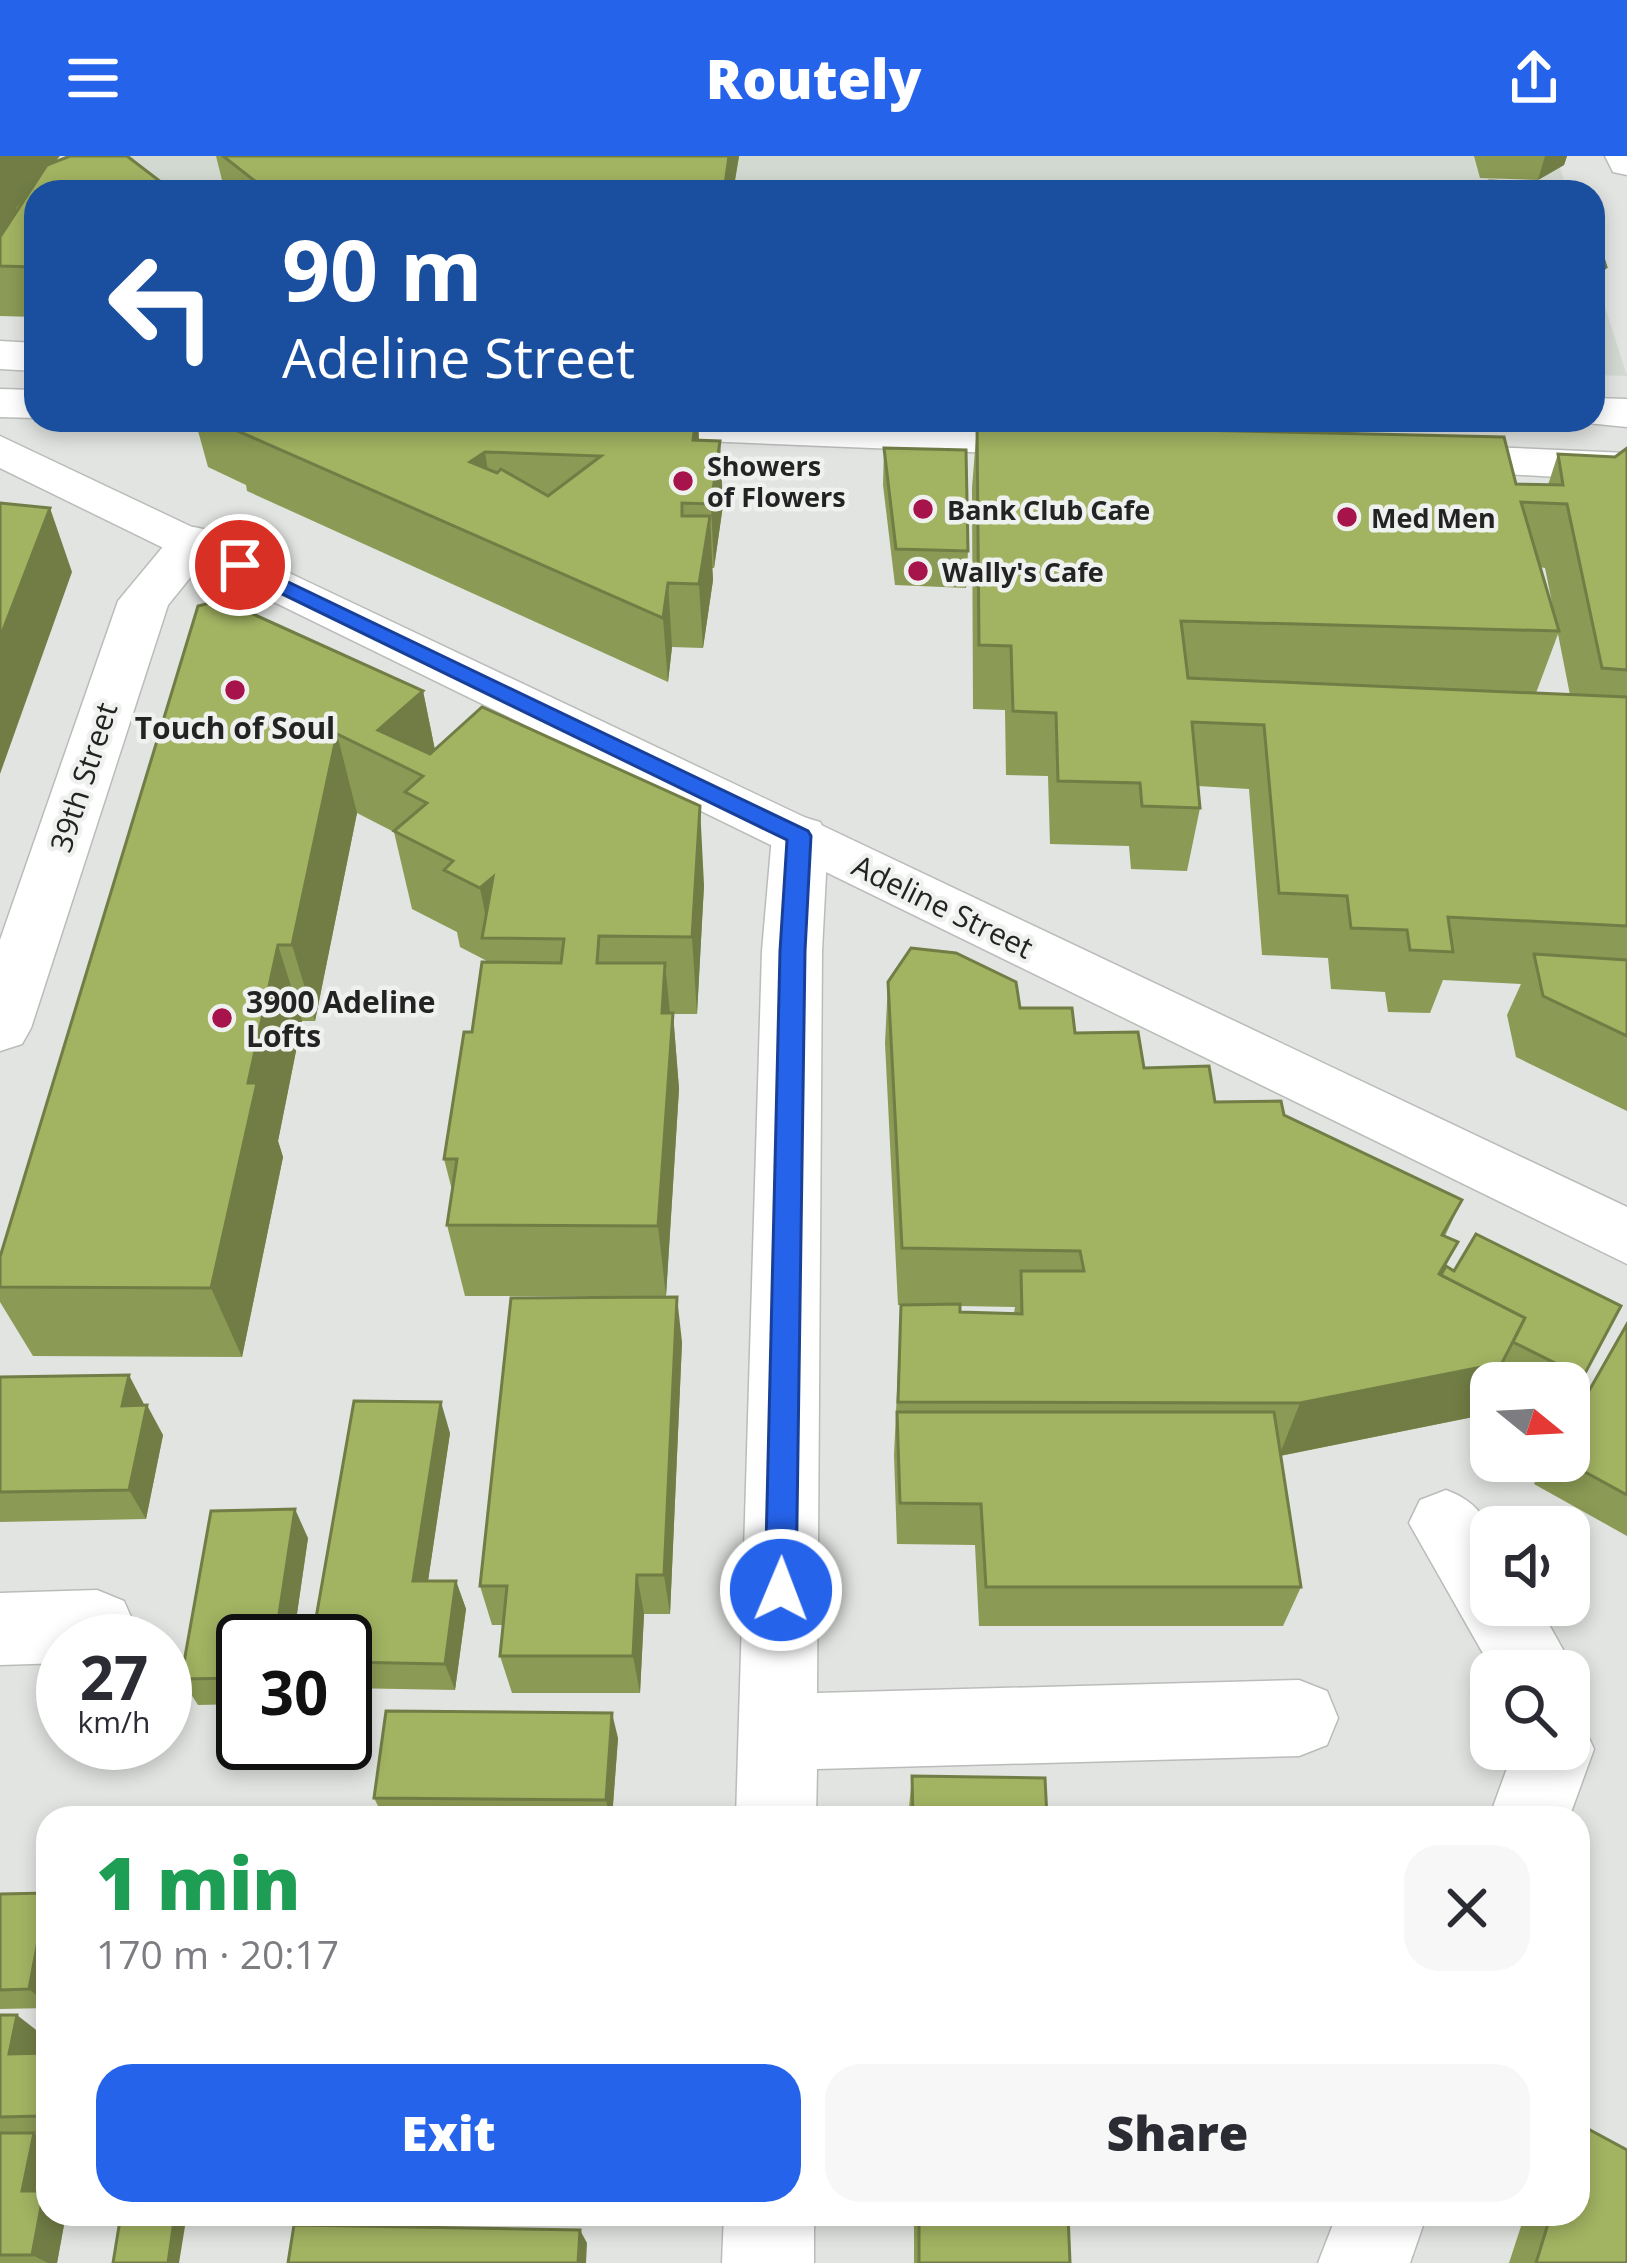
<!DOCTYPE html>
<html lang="en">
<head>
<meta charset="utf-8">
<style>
  body { margin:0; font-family:"Open Sans",sans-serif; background:#f7f7f7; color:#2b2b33; height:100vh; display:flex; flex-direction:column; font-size:45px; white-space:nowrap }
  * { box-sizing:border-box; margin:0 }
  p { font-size:39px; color:#7c7c81 }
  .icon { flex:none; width:66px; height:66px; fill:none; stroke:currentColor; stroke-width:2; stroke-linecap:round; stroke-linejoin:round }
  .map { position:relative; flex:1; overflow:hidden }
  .sheet { position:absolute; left:36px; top:1650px; width:1554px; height:420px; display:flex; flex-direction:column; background:#fff; border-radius:36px; box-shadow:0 6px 18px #0003 }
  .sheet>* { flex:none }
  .hud { position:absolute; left:24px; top:24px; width:1581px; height:252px; border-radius:36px; box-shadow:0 6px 18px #0003; background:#1a4fa0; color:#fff; overflow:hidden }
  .needle { width:78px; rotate:108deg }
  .tools { position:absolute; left:1470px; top:1206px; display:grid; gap:24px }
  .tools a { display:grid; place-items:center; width:120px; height:120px; border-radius:24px; background:#fff; box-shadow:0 6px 18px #0003; font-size:60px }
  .speed { position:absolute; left:36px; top:1458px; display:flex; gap:24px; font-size:60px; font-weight:700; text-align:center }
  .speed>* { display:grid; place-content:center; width:156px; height:156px; border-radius:50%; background:#fff; box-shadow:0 6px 18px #0003; line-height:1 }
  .speed small { font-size:30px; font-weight:400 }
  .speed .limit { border:6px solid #111; border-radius:18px; background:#fff; color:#111 }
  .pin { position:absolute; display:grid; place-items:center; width:102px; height:102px; color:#fff; margin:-51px; border:6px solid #fff; border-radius:50%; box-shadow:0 3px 12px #0007 }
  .me { position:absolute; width:132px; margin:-66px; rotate:1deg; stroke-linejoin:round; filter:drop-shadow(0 0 9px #0008) }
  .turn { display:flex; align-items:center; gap:42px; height:252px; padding:0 60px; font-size:54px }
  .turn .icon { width:156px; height:156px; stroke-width:2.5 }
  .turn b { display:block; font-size:84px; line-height:102px }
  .round { display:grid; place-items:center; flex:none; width:126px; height:126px; border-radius:36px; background:#f7f7f7 }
  .head { display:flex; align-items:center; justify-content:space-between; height:204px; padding:0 60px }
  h1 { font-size:72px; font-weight:800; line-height:90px; color:#1e9e55 }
  .cta { display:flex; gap:24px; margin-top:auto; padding:24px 60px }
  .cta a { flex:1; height:138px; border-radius:36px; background:#2563eb; color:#fff; font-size:48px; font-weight:800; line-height:138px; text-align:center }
  .cta a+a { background:#f7f7f7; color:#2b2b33 }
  header { display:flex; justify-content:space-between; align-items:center; height:156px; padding:0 60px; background:#2563eb; color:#fff; font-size:54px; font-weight:800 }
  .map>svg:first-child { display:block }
  .built { fill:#d1d9d1 }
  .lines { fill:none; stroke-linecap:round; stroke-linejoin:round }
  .minor-casing { stroke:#babcba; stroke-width:3 }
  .major-casing { stroke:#babcba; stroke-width:3 }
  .minor { fill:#fff; fill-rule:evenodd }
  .major { fill:#fff; fill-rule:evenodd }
  .wall { fill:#8b9a54; fill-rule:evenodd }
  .shaded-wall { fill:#717d45 }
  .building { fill:#a2b362; stroke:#717d45; stroke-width:3; fill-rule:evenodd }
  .route { fill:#2563eb; stroke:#184099; stroke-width:3 }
  .poi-dot { fill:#a7134b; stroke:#eff1ef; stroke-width:4.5 }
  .labels { text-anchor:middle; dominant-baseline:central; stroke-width:9; stroke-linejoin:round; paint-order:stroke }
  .far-poi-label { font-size:27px; font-weight:bold; fill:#232323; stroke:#eff1ef; text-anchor:start }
  .poi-label { font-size:30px; font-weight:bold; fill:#232323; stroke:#eff1ef }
  .street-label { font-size:30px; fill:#232323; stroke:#eff1ef }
</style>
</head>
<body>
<header><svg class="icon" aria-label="menu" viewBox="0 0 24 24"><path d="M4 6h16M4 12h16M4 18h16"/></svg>Routely<svg class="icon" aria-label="share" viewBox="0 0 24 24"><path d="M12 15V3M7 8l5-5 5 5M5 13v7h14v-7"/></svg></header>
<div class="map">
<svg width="1627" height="2107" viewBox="0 0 1627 2107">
  <rect width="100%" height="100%" fill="#e1e4e1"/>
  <g class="built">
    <polygon points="92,0 1556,0 1568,36 136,36"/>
    <polygon points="1593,114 1627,220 1593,219"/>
  </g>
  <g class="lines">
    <defs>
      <g id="minor">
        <polygon points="1148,264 1194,264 1198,291 1191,301 1174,305 1157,301 1150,291"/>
        <polygon points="194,371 212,375 219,386 168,449 31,872 22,888 0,895 0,784 118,445 176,375"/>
        <polygon points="800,660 820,666 828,680 822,795 817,1537 1299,1524 1327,1535 1338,1562 1327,1589 1299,1600 817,1613 816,1662 736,1662 762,795 772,680 780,666"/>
        <path d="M1446 1334C1503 1355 1491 1397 1491 1449H1538L1575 1515 1569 1528V1515H1493L1409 1367 1420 1344Z"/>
        <polygon points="97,1434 124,1445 135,1470 132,1485 63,1485 63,1507 0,1509 0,1437"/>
        <polygon points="1569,1561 1582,1566 1594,1593 1569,1662 1489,1662 1514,1593 1569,1593"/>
        <polygon points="724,2058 814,2058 814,2107 722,2107"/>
        <polygon points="1337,2058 1427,2058 1410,2107 1318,2107"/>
      </g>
      <g id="major">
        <polygon points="1605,0 1627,0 1627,19 1613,16"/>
        <polygon points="0,185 36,187 36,215 0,213"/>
        <polygon points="0,233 36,234 36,262 0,261"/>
        <polygon points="1593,242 1627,243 1627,271 1577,266 1593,264"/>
        <polygon points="512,264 876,264 1065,272 1082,276 1089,286 1082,296 1065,300 535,278 518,274"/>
        <polygon points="0,280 1627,1051 1627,1108 0,312"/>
        <polygon points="1420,288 1627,297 1627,325 1403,312 1396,302 1403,292"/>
      </g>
    </defs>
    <use href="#minor" class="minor-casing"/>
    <use href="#major" class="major-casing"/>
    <use href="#minor" class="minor"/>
    <use href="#major" class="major"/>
  </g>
  <g class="wall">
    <polygon points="0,0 56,5 36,36 36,161 0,160"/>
    <polygon points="216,0 739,0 733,36 225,36"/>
    <polygon points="1474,0 1567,0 1564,9 1538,24 1480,22"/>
    <polygon points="195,264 698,264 699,285 723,349 714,412 712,412 713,424 703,492 672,491 668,526 247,335 246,329 208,311"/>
    <path d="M977 269 1516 328 1548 329 1558 298 1615 301 1627 292V955L1516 901 1507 859 1521 828 1443 824 1430 857 1388 856 1385 836 1331 833 1328 802 1262 799 1249 633 1198 630 1200 652 1187 715 1131 713 1129 690 1050 688 1048 620 1006 619 1005 554 973 553 972 332ZM1540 411 1545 412 1554 457ZM1558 478 1570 539 1536 537Z"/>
    <polygon points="884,292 968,395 966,432 895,429 883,329"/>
    <polygon points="222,444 423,535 435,594 704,729 697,858 673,858 679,933 666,1140 465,1140 447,1069 452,1034 444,1003 487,805 460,791 457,776 412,753 394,676 357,657 315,865 302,865 278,985 283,1001 242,1201 33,1200 0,1146 0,1101"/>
    <path d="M888 826 1020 852 1075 877 1215 946 1284 959 1462 1044 1445 1080 1458 1086 1446 1110 1583 1221 1569 1244V1227H1515L1497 1217 1473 1261 1280 1300 1301 1431 1283 1470H979L975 1389 897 1388 894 1299 901 1149H898L885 887ZM960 1150 1015 1151 1014 1157 960 1156Z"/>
    <polygon points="1627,1167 1627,1380 1534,1328 1547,1305 1569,1305 1569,1267"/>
    <polygon points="682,1186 670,1458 644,1458 640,1537 512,1537 500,1500 503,1469 492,1469 480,1430"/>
    <polygon points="0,1221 145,1249 163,1279 146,1363 0,1366"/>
    <polygon points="450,1277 428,1425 456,1425 466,1453 455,1534 345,1532 345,1485"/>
    <polygon points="308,1382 293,1485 243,1485 243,1548 198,1549 181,1523"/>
    <polygon points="618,1582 612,1662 384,1662 374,1642"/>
    <polygon points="912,1620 1047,1662 908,1662"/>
    <polygon points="0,1738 48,1738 48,1852 0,1853"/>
    <polygon points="0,1859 40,1877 37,1897 48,1897 48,1977 35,1977 48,2058 66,2058 57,2107 0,2107"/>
    <polygon points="914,2058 1068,2058 1070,2107 914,2107"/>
    <polygon points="1525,2058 1578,2058 1627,2107 1509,2107"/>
  </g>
  <g class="shaded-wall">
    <polygon points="0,0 60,0 16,52 31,96 22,113 21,110 0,110"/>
    <polygon points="729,0 739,0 733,36 724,36"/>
    <polygon points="1545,0 1567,0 1564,9 1538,24"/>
    <polygon points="1606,111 1600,130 1593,134 1593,119"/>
    <polygon points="696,264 698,264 700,316 693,284"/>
    <polygon points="720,285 723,349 714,412 711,348"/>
    <polygon points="485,296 495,360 470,306"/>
    <polygon points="50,352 72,416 0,618 0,482"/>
    <polygon points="710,360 713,424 703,492 699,428"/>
    <polygon points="668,427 672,491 668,526 663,462"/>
    <polygon points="423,535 439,614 423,620 378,574"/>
    <polygon points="337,578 357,657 315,865 292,789"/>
    <polygon points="700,650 704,729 697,858 692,781"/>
    <polygon points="493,721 490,782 480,732"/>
    <polygon points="278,789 302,865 278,985 283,1001 242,1201 211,1132 248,927"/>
    <polygon points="665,807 672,877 673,857 679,933 666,1140 658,1070 662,857"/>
    <polygon points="677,1141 682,1186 670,1458 664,1419"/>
    <polygon points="1502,1207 1473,1261 1279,1300 1300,1247"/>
    <polygon points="129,1219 145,1250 122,1250"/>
    <polygon points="441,1246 450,1277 424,1452 413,1425"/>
    <polygon points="147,1249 163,1279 146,1363 129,1334"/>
    <polygon points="295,1353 308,1382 293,1485 275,1485"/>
    <polygon points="637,1419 644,1458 640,1537 633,1500"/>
    <polygon points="456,1425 466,1453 455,1534 445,1508"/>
    <polygon points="612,1557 618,1582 612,1662 610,1662 606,1644"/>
    <polygon points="48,1738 48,1849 29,1833"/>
    <polygon points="17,1859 40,1877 33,1916 9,1898"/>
    <polygon points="48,1936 48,1964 43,1960"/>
    <polygon points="34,1977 48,1985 48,2058 66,2058 57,2107 48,2107 32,2099 22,2035"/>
    <polygon points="175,2058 187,2058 179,2107 168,2107"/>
    <polygon points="580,2074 587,2087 586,2107 578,2107"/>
  </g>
  <g class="building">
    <polygon points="70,0 127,0 174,36 36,36 36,111 0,110 0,81 47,9"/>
    <polygon points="223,0 729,0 724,36 269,36"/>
    <polygon points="1490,25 1550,28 1568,36 1492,36"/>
    <polygon points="1593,70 1606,111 1593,119"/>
    <path d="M227 264H696L693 284 720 285 711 348 682 347V360H710L699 428 668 427 663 462 231 272 236 268ZM485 296 601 300 548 340 501 313 497 317 470 306Z"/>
    <polygon points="977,269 1504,281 1516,328 1563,329 1558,298 1615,301 1627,292 1627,514 1602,512 1567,348 1521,346 1559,475 1181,465 1188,522 1627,541 1627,770 1448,761 1453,796 1410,794 1407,774 1351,772 1347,740 1279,737 1264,569 1192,566 1200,652 1142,650 1140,627 1058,625 1056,557 1013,555 1011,490 979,489"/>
    <polygon points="884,292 966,294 968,395 896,393"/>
    <polygon points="0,347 50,352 0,482"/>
    <polygon points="222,444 423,535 378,574 430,598 482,551 700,650 692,781 599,780 597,807 665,807 662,857 673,857 658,1070 447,1069 457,1003 444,1003 464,876 472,876 482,806 561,807 564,783 482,782 493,721 480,732 444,714 453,705 394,675 427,647 405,636 423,620 337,578 292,789 278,789 248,927 257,927 211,1132 0,1131 0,1101 198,450"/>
    <polygon points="911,792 956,797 1016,826 1020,852 1072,852 1075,877 1138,876 1144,912 1209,910 1215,946 1281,945 1284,959 1462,1044 1442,1079 1458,1086 1439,1118 1525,1162 1502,1207 1300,1247 898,1246 901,1149 960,1148 960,1156 1022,1158 1021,1115 1084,1115 1080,1095 902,1092 888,826"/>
    <polygon points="1534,798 1627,804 1627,880 1543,840"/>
    <polygon points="1476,1078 1621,1150 1583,1221 1513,1186 1525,1162 1441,1119 1446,1110 1454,1115"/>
    <polygon points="677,1141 664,1419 637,1419 633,1500 500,1500 507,1430 480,1430 511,1142"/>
    <polygon points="1627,1168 1627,1339 1565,1305 1569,1305 1569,1270"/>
    <polygon points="129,1219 122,1250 147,1249 129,1334 0,1336 0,1221"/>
    <polygon points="354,1245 441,1246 413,1425 456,1425 445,1508 345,1506 345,1485 312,1485"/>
    <polygon points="897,1256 1274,1256 1301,1431 986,1431 981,1348 900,1347"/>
    <polygon points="295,1353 275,1485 243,1485 243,1522 181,1523 211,1355"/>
    <polygon points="386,1555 612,1557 606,1644 374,1642"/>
    <polygon points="912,1620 1045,1622 1047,1662 913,1662"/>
    <polygon points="47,1737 29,1833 0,1834 0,1738"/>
    <polygon points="0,1859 17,1859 9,1898 48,1897 48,1936 43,1960 0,1961"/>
    <polygon points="1579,1968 1627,1994 1627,2107 1536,2107 1551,2058 1578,2058"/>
    <polygon points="0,1977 34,1977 22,2035 44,2035 32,2099 0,2099"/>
    <polygon points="121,2058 175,2058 168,2107 113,2107"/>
    <polygon points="919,2058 1068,2058 1070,2107 919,2107"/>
    <polygon points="294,2069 580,2074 578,2107 288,2107"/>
  </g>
  <polygon class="route" points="240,403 808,675 811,680 805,795 796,1434 792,1444 781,1449 770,1444 765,1434 780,795 787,684 233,414 230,409"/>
  <g class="poi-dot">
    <circle cx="683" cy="325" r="12"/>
    <circle cx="923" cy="353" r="12"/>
    <circle cx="1347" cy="361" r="12"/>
    <circle cx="918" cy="415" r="12"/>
    <circle cx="235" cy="534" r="12"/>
    <circle cx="222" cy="862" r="12"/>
  </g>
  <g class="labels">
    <g class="far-poi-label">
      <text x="707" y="309">Showers<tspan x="707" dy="31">of Flowers</tspan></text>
      <text x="947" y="353">Bank Club Cafe</text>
      <text x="1371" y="361">Med Men</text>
      <text x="942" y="415">Wally's Cafe</text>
    </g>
    <g class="poi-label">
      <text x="235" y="571">Touch of Soul</text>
      <text x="246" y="845" text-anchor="start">3900 Adeline<tspan x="246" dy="34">Lofts</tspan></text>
    </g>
    <g class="street-label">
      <text transform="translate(83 621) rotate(-72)">39th Street</text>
      <text transform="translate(943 750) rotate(26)">Adeline Street</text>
    </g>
  </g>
</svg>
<div class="tools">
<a><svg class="needle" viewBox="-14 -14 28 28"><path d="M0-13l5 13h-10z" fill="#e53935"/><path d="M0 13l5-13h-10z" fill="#7c7c81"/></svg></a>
<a><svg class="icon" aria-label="sound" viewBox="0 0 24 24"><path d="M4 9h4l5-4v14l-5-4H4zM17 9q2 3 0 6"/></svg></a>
<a><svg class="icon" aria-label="search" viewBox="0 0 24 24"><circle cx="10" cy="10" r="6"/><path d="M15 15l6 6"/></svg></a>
</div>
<div class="speed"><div>27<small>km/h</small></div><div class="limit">30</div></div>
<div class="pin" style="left:240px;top:409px;background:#d93025"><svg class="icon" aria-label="arrive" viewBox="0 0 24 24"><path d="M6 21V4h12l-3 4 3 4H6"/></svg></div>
<svg class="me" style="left:781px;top:1434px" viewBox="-20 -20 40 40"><circle r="17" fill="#2563eb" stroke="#fff" stroke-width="3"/><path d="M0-11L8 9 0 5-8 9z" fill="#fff"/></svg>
<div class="hud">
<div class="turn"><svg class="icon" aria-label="left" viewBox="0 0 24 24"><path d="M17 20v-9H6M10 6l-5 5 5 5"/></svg><div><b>90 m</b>Adeline Street</div></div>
</div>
<section class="sheet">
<div class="head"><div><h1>1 min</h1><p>170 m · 20:17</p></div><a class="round"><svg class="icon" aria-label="close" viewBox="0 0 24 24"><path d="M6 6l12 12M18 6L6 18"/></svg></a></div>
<div class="cta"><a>Exit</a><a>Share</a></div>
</section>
</div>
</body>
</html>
